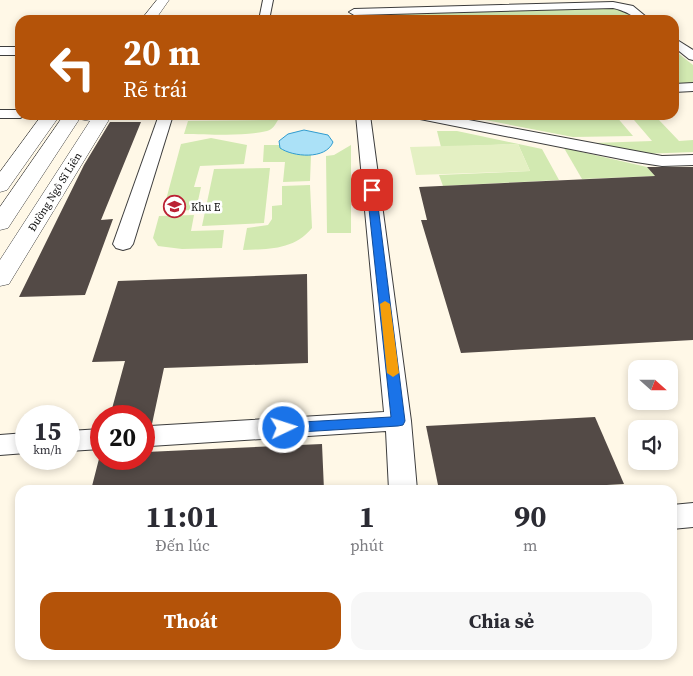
<!DOCTYPE html>
<html lang="vi">
<head>
<meta charset="utf-8">
<style>
  body { margin:0; font-family:"Source Serif 4",serif; background:#f7f7f7; color:#2b2b33; height:100vh; display:flex; flex-direction:column; font-size:19px; white-space:nowrap }
  * { box-sizing:border-box; margin:0 }
  p { font-size:16px; color:#7c7c81 }
  .icon { flex:none; width:28px; height:28px; fill:none; stroke:currentColor; stroke-width:2; stroke-linecap:round; stroke-linejoin:round }
  .map { position:relative; flex:1; overflow:hidden }
  .side { position:absolute; left:15px; top:485px; width:662px; height:175px; display:flex; flex-direction:column; background:#fff; border-radius:15px; box-shadow:0 2px 8px #0003 }
  .side>* { flex:none }
  .banner { position:absolute; left:15px; top:15px; width:664px; height:105px; border-radius:15px; box-shadow:0 2px 8px #0003; background:#b45309; color:#fff; overflow:hidden }
  .needle { width:32px; rotate:111deg }
  .tools { position:absolute; left:628px; top:360px; display:grid; gap:10px }
  .tools a { display:grid; place-items:center; width:50px; height:50px; border-radius:10px; background:#fff; box-shadow:0 2px 8px #0003; font-size:25px }
  .speed { position:absolute; left:15px; top:405px; display:flex; gap:10px; font-size:25px; font-weight:700; text-align:center }
  .speed>* { display:grid; place-content:center; width:65px; height:65px; border-radius:50%; background:#fff; box-shadow:0 2px 8px #0003; line-height:1 }
  .speed small { font-size:12px; font-weight:400 }
  .speed .limit { border:8px solid #d22; background:#fff; color:#111 }
  .pin { position:absolute; display:grid; place-items:center; width:42px; height:42px; color:#fff; margin:-21px; border-radius:10px; box-shadow:0 2px 8px #0006 }
  .me { position:absolute; width:55px; margin:-28px; rotate:86deg; stroke-linejoin:round; filter:drop-shadow(0 0 4px #0008) }
  .turn { display:flex; align-items:center; gap:18px; height:105px; padding:0 25px; font-size:22px }
  .turn .icon { width:65px; height:65px; stroke-width:2.5 }
  .turn b { display:block; font-size:35px; line-height:42px }
  .eta { display:flex; justify-content:space-evenly; align-items:center; height:85px; text-align:center }
  .eta b { font-size:30px; font-weight:700; line-height:35px }
  .action { display:flex; gap:10px; margin-top:auto; padding:10px 25px }
  .action a { flex:1; height:58px; border-radius:15px; background:#b45309; color:#fff; font-size:20px; font-weight:700; line-height:58px; text-align:center }
  .action a+a { background:#f7f7f7; color:#2b2b33 }
  .map>svg:first-child { display:block }
  .green { fill:#d2e9b1 }
  .pitch { fill:#e4f0c3 }
  .water { fill:#abe1f7; stroke:#319ccf }
  .building { fill:#534a46 }
  .lines { fill:none; stroke-linecap:round; stroke-linejoin:round }
  .service-casing { stroke:#3d3d3d; stroke-width:2 }
  .minor-casing { stroke:#3d3d3d; stroke-width:1 }
  .tertiary-casing { stroke:#3d3d3d; stroke-width:1 }
  .service { fill:#fff; fill-rule:evenodd }
  .minor { fill:#fff; fill-rule:evenodd }
  .tertiary { fill:#fff; fill-rule:evenodd }
  .route { fill:#1a73e8; stroke:#114b97 }
  .slow { fill:#f59e0b }
  .labels { text-anchor:middle; dominant-baseline:central; stroke-width:5; stroke-linejoin:round; paint-order:stroke }
  .far-street-label { font-size:11px; fill:#0a0a0a; stroke:#fff }
  .far-poi-label { font-size:11px; fill:#0a0a0a; stroke:#fff; text-anchor:start }
</style>
</head>
<body>
<div class="map">
<svg width="693" height="676" viewBox="0 0 693 676">
  <rect width="100%" height="100%" fill="#fff8e7"/>
  <g class="green">
    <polygon points="616,8 624,9 637,20 389,20 388,17 392,14"/>
    <polygon points="674,50 693,65 693,83 674,84"/>
    <polygon points="566,115 615,115 633,136 573,137 475,118"/>
    <path d="M278 120C275 125 273 129 267 131 244 137 208 134 184 134L188 121Z"/>
    <polygon points="634,120 659,120 679,141 693,140 693,152 641,154 593,143 652,141"/>
    <polygon points="437,131 457,131 542,149 559,180 443,186 439,175 530,171 518,144 441,147"/>
    <polygon points="211,138 247,145 244,164 200,166 194,187 201,187 196,210 163,211 181,144"/>
    <polygon points="264,145 279,145 285,151 311,155 310,181 283,182 285,162 263,162"/>
    <polygon points="351,145 351,233 327,233 326,156 334,155"/>
    <polygon points="564,148 647,167 655,176 582,179"/>
    <polygon points="270,168 264,223 202,226 214,169"/>
    <path d="M310 185 312 228C294 250 269 249 243 250L247 228 268 225 272 219V206L282 205V186Z"/>
    <polygon points="194,215 191,231 224,230 222,248 182,249 158,246 153,238 159,216"/>
  </g>
  <polygon class="pitch" points="518,144 530,171 416,175 410,147"/>
  <path class="water" d="M304 130 328 135 333 142C326 160 293 157 280 148L279 141 288 134Z"/>
  <g class="building">
    <polygon points="110,122 141,122 101,220 113,219 85,295 19,297 84,165"/>
    <polygon points="647,167 693,167 693,340 461,353 421,220 427,220 419,187 655,176"/>
    <polygon points="307,274 308,363 164,368 152,424 144,426 144,416 110,416 125,361 92,362 118,281"/>
    <polygon points="595,417 624,484 520,490 439,490 426,426"/>
    <polygon points="322,444 324,490 91,490 101,451 101,459 144,459 144,446 147,447 146,452"/>
  </g>
  <g class="lines">
    <defs>
      <g id="service">
        <polygon points="263,0 273,0 269,20 259,20"/>
        <path d="M613 2 633 6 650 20C634 20 629 11 613 8L354 15 349 12 354 9Z"/>
        <polygon points="674,38 693,50 693,60 689,59 674,47"/>
        <rect x="0" y="47" width="20" height="8"/>
        <polygon points="693,83 693,91 674,92 674,84"/>
        <polygon points="0,110 20,110 20,115 26,115 20,118 0,118"/>
        <polygon points="159,115 173,115 133,244 130,248 123,250 116,248 113,244"/>
        <polygon points="356,115 370,115 411,421 417,490 389,490 386,431 150,446 144,444 144,428 150,426 384,412"/>
        <polygon points="413,115 442,115 662,156 693,155 693,165 662,166 636,162 420,119 415,118"/>
        <polygon points="101,429 101,449 69,451 69,431"/>
        <polygon points="26,433 26,453 0,455 0,435"/>
        <polygon points="693,503 693,527 672,529 672,505"/>
      </g>
      <g id="minor">
        <polygon points="42,115 60,115 7,190 0,192 0,172"/>
        <polygon points="76,115 108,115 110,118 12,279 9,284 0,286 0,260 90,121 79,119"/>
      </g>
      <g id="tertiary">
        <polygon points="157,0 169,0 155,20 141,20"/>
        <polygon points="64,115 82,115 8,228 0,230 0,207"/>
      </g>
    </defs>
    <use href="#service" class="service-casing"/>
    <use href="#minor" class="minor-casing"/>
    <use href="#tertiary" class="tertiary-casing"/>
    <use href="#service" class="service"/>
    <use href="#minor" class="minor"/>
    <use href="#tertiary" class="tertiary"/>
  </g>
  <polygon class="route" points="372,187 376,190 405,421 403,425 398,426 284,433 279,432 277,428 279,425 284,423 391,417 367,190"/>
  <polygon class="slow" points="385,301 390,304 399,373 393,377 387,373 380,304"/>
  <defs>
    <symbol id="school-ring" viewBox="-11 -11 22 22"><circle r="9.5" fill="#fff" stroke="#bb2134" stroke-width="1.5"/><path d="M0-5L7-2L0 1L-7-2ZM-4 1L0 2.5L4 1V4Q0 6-4 4Z" fill="#bb2134"/></symbol>
  </defs>
  <g fill-rule="evenodd">
    <use href="#school-ring" x="162" y="194" width="25" height="25"/>
  </g>
  <g class="labels">
    <g class="far-street-label">
      <text transform="translate(55 192) rotate(-58)">Đường Ngô Sĩ Liên</text>
    </g>
    <g class="far-poi-label">
      <text x="191" y="207">Khu E</text>
    </g>
  </g>
</svg>
<div class="tools">
<a><svg class="needle" viewBox="-14 -14 28 28"><path d="M0-13l5 13h-10z" fill="#e53935"/><path d="M0 13l5-13h-10z" fill="#7c7c81"/></svg></a>
<a><svg class="icon" aria-label="sound" viewBox="0 0 24 24"><path d="M4 9h4l5-4v14l-5-4H4zM17 9q2 3 0 6"/></svg></a>
</div>
<div class="speed"><div>15<small>km/h</small></div><div class="limit">20</div></div>
<div class="pin" style="left:372px;top:190px;background:#d93025"><svg class="icon" aria-label="arrive" viewBox="0 0 24 24"><path d="M6 21V4h12l-3 4 3 4H6"/></svg></div>
<svg class="me" style="left:284px;top:428px" viewBox="-20 -20 40 40"><circle r="17" fill="#1a73e8" stroke="#fff" stroke-width="3"/><path d="M0-11L8 9 0 5-8 9z" fill="#fff"/></svg>
<div class="banner">
<div class="turn"><svg class="icon" aria-label="left" viewBox="0 0 24 24"><path d="M17 20v-9H6M10 6l-5 5 5 5"/></svg><div><b>20 m</b>Rẽ trái</div></div>
</div>
<section class="side">
<div class="eta">
<div><b>11:01</b><p>Đến lúc</p></div>
<div><b>1</b><p>phút</p></div>
<div><b>90</b><p>m</p></div>
</div>
<div class="action"><a>Thoát</a><a>Chia sẻ</a></div>
</section>
</div>
</body>
</html>
